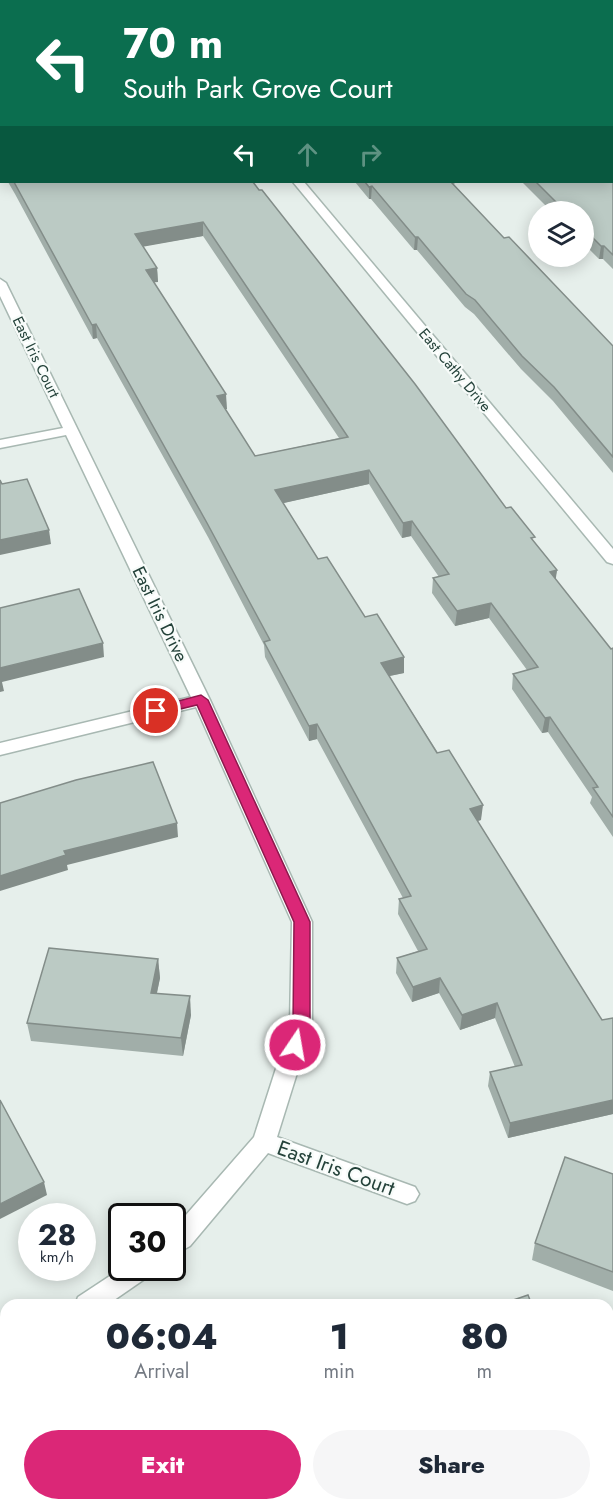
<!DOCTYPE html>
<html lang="en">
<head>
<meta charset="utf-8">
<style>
  body { margin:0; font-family:Jost,sans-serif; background:#f6f6f7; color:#1f2937; height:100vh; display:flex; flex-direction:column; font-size:22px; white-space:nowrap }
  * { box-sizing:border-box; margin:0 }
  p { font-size:20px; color:#747a83 }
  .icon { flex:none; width:33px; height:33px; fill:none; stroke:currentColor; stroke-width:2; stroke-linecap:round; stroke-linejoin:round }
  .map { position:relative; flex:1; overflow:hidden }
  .panel { position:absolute; left:0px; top:1299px; width:614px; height:212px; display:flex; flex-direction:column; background:#fff; border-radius:18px 18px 0 0; box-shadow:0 3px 15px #0003 }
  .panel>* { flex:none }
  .guide { position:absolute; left:0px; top:0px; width:614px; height:183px; box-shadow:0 3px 15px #0003; background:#0b6e4f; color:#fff; overflow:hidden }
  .controls { position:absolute; left:528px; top:201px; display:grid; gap:12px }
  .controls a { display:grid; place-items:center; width:66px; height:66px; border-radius:50%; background:#fff; box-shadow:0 3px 15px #0003; font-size:30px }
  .speed { position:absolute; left:18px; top:1203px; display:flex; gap:12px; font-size:30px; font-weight:700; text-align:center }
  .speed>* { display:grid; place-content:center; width:78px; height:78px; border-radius:50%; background:#fff; box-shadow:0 3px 15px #0003; line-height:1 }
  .speed small { font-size:15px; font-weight:400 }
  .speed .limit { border:3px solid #111; border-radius:9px; background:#fff; color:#111 }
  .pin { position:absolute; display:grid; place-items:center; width:51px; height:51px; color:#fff; margin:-26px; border:3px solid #fff; border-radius:50%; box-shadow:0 2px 6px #0007 }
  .me { position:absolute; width:66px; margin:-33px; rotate:12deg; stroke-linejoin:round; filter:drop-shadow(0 0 4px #0008) }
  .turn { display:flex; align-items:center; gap:21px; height:126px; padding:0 24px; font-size:27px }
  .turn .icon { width:78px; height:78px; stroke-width:2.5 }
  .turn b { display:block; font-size:42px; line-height:51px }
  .lanes { display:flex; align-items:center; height:57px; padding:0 24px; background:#0003; justify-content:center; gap:30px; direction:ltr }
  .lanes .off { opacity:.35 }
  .eta { display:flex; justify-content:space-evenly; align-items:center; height:102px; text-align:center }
  .eta b { font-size:36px; font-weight:800; line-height:42px }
  .cta { display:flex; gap:12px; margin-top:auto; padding:12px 24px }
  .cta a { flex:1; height:69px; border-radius:36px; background:#db2777; color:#fff; font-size:24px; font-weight:800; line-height:69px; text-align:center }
  .cta a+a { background:#f6f6f7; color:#1f2937 }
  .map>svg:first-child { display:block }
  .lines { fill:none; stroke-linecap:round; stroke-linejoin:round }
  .street-casing { stroke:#a8b8b2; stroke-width:3 }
  .street { fill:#fff; fill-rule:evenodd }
  .wall { fill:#a1aea9; fill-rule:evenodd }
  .shaded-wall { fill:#838d89 }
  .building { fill:#bbcac4; stroke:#838d89; stroke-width:1.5; fill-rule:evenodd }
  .route { fill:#db2777; stroke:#8e194d; stroke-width:1.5 }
  .labels { text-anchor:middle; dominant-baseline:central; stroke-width:4.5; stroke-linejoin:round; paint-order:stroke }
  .far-street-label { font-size:15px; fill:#24423a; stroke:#f7fbf9 }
  .street-label { font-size:18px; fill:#24423a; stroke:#f7fbf9 }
  .near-street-label { font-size:21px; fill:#24423a; stroke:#f7fbf9 }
</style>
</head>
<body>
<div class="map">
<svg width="613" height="1510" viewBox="0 0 613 1510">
  <rect width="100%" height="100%" fill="#e6efeb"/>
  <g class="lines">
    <defs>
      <g id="street">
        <polygon points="0,1 2,2 2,10 0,9"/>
        <rect x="612" y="140" width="1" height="7"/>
        <polygon points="293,182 304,182 613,549 613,564 607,562"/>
        <polygon points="0,279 6,283 210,700 312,922 312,1025 277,1137 415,1187 419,1194 415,1201 407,1204 268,1153 190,1246 172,1256 172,1231 254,1137 290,1025 292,922 196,707 0,755 0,743 191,697 66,435 0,448 0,440 63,428 0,296"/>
        <polygon points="122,1268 153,1268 149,1276 107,1305 75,1305 78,1297"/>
        <polygon points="6,1339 6,1363 0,1365 0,1341"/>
      </g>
    </defs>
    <use href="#street" class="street-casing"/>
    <use href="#street" class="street"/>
  </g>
  <g class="wall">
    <polygon points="201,0 305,0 306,2 202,2"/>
    <polygon points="350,0 613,0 613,98 612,97 612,2 338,2"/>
    <polygon points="0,79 2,89 2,175 0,172"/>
    <polygon points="613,176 613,269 603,259 599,259 584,244 584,212 552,212 522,182 612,182"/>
    <path d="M8 182H253L506 508 557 570 555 580 611 649 613 648V837L590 803 592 797 548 732 542 733 512 689 513 674 527 670 489 618 455 626 432 593 433 578 439 577 411 536 402 538 369 484 283 503 318 559 365 617 404 673 389 676 481 820 477 821 602 1020 613 1018V1114L508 1138 488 1086 490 1072 515 1067 495 1018 460 1030 439 993 412 1002 396 973 397 958 418 951 398 914 399 899 403 898 317 739 309 741 265 657 264 645 208 537 97 338 93 339 15 194ZM203 236 339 438 255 456 225 409H227L154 282H158L157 268 143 246Z"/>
    <polygon points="355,182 455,182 454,185 504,238 613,346 613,473 553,401 521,369 474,314 465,307 417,250 414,250 371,199 369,199"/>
    <polygon points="158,959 160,978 157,993 191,1015 183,1056 31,1041 27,1023"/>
    <polygon points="613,1174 613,1291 532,1260 535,1243"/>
  </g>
  <g class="shaded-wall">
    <polygon points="372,186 371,199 369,199 369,187"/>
    <polygon points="203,222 203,236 136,248 135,234"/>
    <polygon points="415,237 418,237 417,250 414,250"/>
    <polygon points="601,246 604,246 603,259 599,259"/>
    <polygon points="157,268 158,282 147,283 146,270"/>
    <polygon points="96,324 97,338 93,339 92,325"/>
    <polygon points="226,394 227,409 218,410 217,396"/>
    <polygon points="369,470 369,484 275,505 275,490"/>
    <polygon points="412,521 411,536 402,538 403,523"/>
    <polygon points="49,530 51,544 0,555 0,540"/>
    <polygon points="557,570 555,585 550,572"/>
    <polygon points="491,603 489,618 455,626 457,611"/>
    <polygon points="103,643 104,657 2,682 4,691 0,692 0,668"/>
    <polygon points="404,657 404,673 380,678 381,663"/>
    <polygon points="550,717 548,732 542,733 545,718"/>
    <polygon points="317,724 317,739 309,741 309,726"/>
    <polygon points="483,805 481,820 468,824 470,809"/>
    <polygon points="177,823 178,837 67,865 68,870 0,891 0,876 64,851"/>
    <polygon points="158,959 160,978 153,1011 151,993"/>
    <polygon points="440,978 439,993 412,1002 413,987"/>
    <polygon points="190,996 191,1015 183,1056 181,1038"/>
    <polygon points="497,1003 495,1018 460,1030 462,1015"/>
    <polygon points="613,1100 613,1114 508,1138 510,1123"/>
    <polygon points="44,1182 47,1195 0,1219 0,1204"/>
    <polygon points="150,1504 185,1504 171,1510 136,1510"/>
  </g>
  <g class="building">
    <polygon points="52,0 117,0 118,2 53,2"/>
    <polygon points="209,0 305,0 306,2 210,2"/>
    <polygon points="350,0 419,0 420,2 338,2"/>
    <polygon points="430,0 613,0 613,6 612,6 612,2 432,2"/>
    <polygon points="612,14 613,14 613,85 612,84"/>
    <polygon points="0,89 2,89 2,166 0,163"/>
    <polygon points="612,175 613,176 613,255 604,246 601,246 584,229 584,212 566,212 536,182 612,182"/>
    <path d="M14 182H253L259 190H262L415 384 506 508 511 507 535 537 531 538 557 570 550 572 611 649 613 648V817L593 788 598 787 550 717 545 718 513 674 538 667 491 603 457 611 433 578 449 574 412 521 403 523 369 470 275 490 318 559 327 557 365 617 377 614 404 657 381 663 437 753 449 750 483 805 470 809 602 1020 613 1018V1100L510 1123 490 1072 522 1065 497 1003 462 1015 440 978 413 987 397 958 427 949 399 899 411 896 317 724 309 726 264 642 270 640 207 523 96 324 92 325ZM203 222 348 437 255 456 217 396 226 394 146 270 157 268 135 234Z"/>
    <polygon points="365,182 451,182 504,238 509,237 613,346 613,457 554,387 522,356 475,300 466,294 418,237 415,237 372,186 369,187"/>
    <polygon points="27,479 49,530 0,540 0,480 2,484"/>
    <polygon points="79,589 103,643 0,668 0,608"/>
    <polygon points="153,762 177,823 64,851 66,855 0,876 0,803 76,780"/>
    <polygon points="49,948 158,959 151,993 190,996 181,1038 27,1023"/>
    <polygon points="0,1100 44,1182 0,1204"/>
    <polygon points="565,1157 613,1174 613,1272 535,1243"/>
    <polygon points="528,1295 532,1305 499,1305"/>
    <polygon points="6,1452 6,1504 150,1504 136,1510 0,1510 0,1454"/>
  </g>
  <polygon class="route" points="201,695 208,700 310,922 310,1025 301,1050 295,1052 290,1050 287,1045 293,1025 294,922 197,705 156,715 150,711 152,708"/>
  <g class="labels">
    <g class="far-street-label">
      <text transform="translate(36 357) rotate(64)">East Iris Court</text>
      <text transform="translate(455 370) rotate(50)">East Cathy Drive</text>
    </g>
    <g class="street-label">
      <text transform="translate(160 614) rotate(64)">East Iris Drive</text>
    </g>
    <g class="near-street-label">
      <text transform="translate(336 1168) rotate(20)">East Iris Court</text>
    </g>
  </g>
</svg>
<div class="controls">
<a><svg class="icon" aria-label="layers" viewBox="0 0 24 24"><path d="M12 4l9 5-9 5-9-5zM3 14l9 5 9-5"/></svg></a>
</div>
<div class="speed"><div>28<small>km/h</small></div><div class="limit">30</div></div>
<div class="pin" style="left:156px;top:711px;background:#d93025"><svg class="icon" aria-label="arrive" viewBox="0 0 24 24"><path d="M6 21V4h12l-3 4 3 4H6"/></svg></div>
<svg class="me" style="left:295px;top:1045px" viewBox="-20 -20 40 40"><circle r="17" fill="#db2777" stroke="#fff" stroke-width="3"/><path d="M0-11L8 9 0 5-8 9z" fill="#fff"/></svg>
<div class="guide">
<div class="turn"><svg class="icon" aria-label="left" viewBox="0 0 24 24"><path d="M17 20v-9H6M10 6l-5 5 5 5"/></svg><div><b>70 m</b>South Park Grove Court</div></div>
<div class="lanes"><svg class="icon" aria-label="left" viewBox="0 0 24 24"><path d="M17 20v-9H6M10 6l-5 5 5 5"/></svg><svg class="icon off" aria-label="ahead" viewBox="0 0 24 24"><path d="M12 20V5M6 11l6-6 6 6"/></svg><svg class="icon off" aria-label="right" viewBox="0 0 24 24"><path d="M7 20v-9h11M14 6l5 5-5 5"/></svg></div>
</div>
<section class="panel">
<div class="eta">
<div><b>06:04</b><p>Arrival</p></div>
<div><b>1</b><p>min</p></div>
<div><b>80</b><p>m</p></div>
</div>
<div class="cta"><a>Exit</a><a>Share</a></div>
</section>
</div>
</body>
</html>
